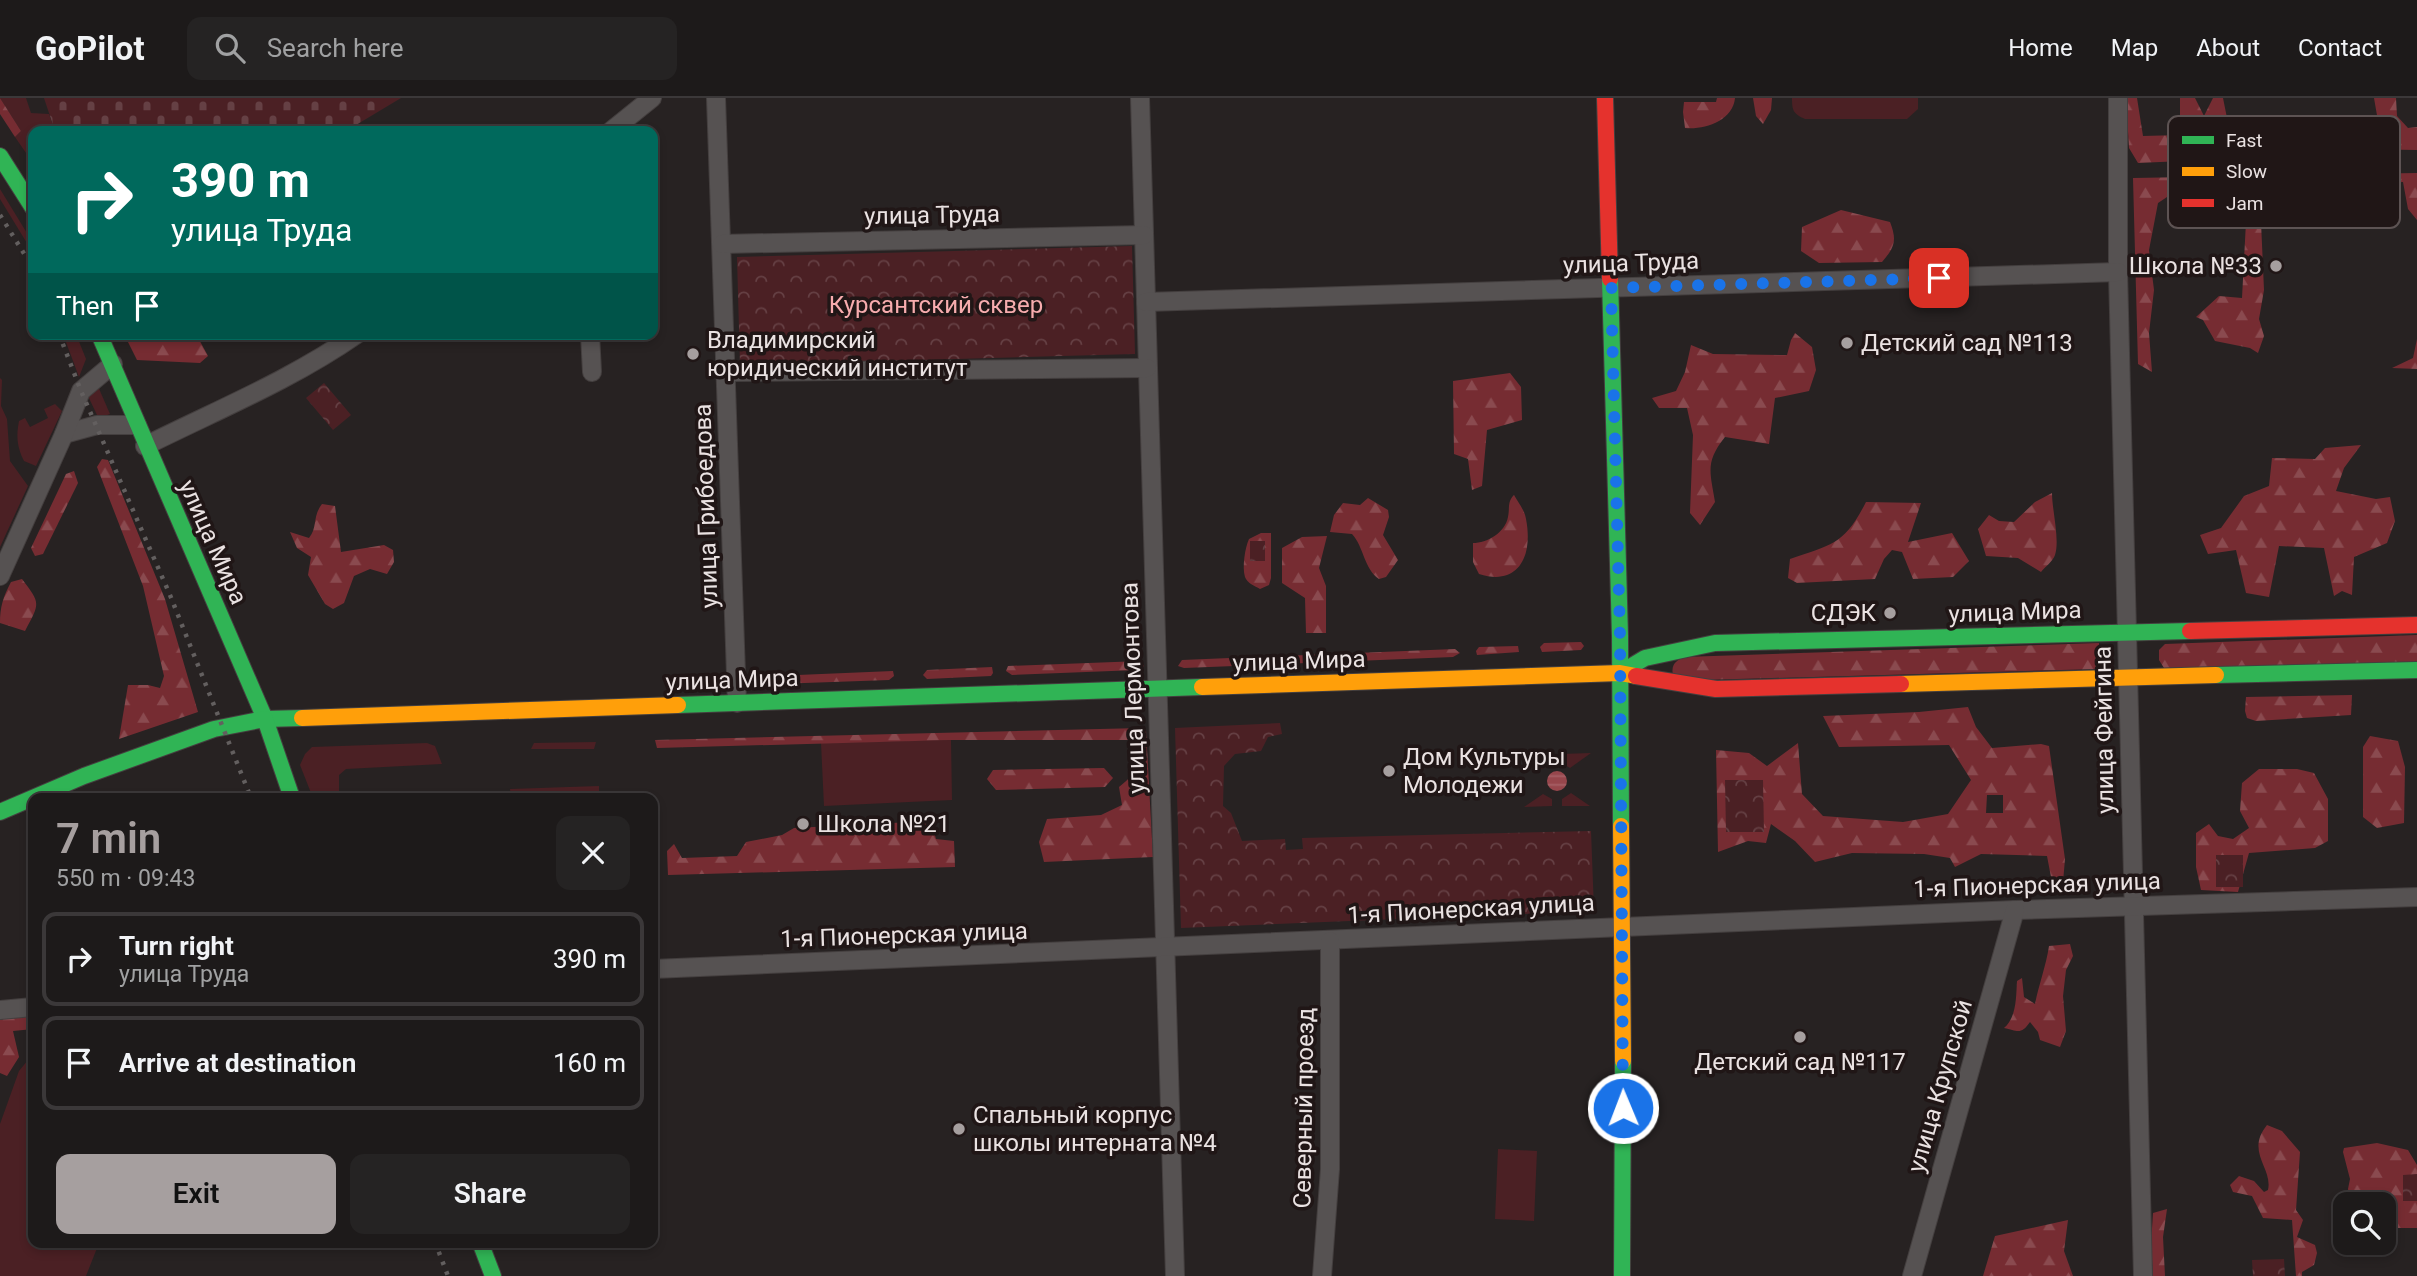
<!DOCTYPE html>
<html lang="en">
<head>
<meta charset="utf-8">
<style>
  body { margin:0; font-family:Roboto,sans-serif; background:#252323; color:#f1f3f6; height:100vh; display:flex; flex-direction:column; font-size:26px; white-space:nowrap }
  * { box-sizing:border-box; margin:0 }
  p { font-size:23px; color:#a0a1a2 }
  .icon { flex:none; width:38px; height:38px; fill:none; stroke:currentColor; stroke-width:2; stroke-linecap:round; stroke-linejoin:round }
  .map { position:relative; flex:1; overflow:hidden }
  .panel { position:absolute; left:28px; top:695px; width:630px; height:455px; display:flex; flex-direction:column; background:#1d1a1a; border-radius:14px; box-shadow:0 4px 10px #0003,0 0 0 2px #3b3839 }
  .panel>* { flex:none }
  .guide { position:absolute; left:28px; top:28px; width:630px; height:214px; border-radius:14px; box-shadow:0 4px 10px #0003,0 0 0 2px #3b3839; background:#00695c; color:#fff; overflow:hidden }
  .buttons { position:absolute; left:2333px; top:1094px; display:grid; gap:14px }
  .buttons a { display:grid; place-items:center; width:63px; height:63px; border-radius:14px; background:#1d1a1a; box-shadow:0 4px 10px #0003,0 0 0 2px #3b3839; font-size:35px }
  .pin { position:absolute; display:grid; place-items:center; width:60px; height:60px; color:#fff; margin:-30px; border-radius:14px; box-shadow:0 4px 10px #0006 }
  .me { position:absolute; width:77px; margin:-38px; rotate:359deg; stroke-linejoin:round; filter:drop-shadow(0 0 5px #0008) }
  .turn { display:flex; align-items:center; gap:24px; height:147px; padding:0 28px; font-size:32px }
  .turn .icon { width:91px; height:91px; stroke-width:2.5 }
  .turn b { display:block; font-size:49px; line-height:60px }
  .then { display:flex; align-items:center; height:66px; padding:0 28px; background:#0003; gap:14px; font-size:26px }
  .round { display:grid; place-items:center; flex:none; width:74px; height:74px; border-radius:14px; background:#252323 }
  .head { display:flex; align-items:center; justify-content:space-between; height:119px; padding:0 28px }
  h1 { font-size:42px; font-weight:600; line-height:52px; color:#a69f9f }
  .cta { display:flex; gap:14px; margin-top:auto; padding:14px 28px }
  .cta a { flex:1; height:80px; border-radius:14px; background:#a69f9f; color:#111; font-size:28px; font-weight:600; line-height:80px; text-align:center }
  .cta a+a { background:#252323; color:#f1f3f6 }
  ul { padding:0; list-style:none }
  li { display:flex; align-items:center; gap:21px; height:94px; margin:0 14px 10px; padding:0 14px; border:4px solid #3b3839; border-radius:14px }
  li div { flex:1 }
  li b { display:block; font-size:26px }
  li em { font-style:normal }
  header { display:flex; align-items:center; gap:42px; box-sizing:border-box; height:98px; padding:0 35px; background:#1d1a1a; border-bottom:2px solid #3b3839 }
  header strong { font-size:33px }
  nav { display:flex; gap:38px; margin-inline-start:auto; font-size:24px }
  .search { width:490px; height:63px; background:#252323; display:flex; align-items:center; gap:18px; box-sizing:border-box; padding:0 24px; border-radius:14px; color:#a0a1a2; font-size:26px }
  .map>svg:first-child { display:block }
  .green { fill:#4b2024 }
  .forest { fill:url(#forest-firs); fill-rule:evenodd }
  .cemetery { fill:url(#cemetery-stones) }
  .park { fill:url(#park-crowns) }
  .water { fill:url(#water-rules) }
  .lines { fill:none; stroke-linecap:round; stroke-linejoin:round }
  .street-casing { stroke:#443f3f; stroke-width:20 }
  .fast-casing { stroke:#443f3f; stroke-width:18 }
  .slow-casing { stroke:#443f3f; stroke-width:18 }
  .jam-casing { stroke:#443f3f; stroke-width:18 }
  .street { stroke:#565252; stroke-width:18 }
  .fast { stroke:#30b455; stroke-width:16 }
  .slow { stroke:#ff9f0a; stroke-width:16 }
  .jam { stroke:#e5322d; stroke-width:16 }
  .rail { stroke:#635f5f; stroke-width:4.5; stroke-dasharray:3.5 7; stroke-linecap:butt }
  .route { stroke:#1a73e8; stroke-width:12; stroke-dasharray:0 21.6 }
  .poi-dot { fill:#a69f9f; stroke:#201616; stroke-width:2.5 }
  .labels { text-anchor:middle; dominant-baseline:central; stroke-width:7; stroke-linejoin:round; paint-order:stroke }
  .street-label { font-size:24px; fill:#eae2e2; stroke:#201616 }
  .poi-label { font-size:24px; fill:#eae2e2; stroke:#201616; text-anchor:start }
  .park-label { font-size:24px; fill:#f7acae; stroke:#201616 }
  .key { fill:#201616; stroke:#5d5353; stroke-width:2 }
  .key-label { font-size:19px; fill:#eae2e2 }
</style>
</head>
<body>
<header>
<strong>GoPilot</strong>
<div class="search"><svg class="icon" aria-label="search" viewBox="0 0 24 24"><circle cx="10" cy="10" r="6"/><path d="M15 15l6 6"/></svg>Search here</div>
<nav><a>Home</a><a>Map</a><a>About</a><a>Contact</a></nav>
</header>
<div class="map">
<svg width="2417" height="1178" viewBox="0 0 2417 1178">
  <defs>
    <pattern id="forest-firs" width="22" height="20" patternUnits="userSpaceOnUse" patternTransform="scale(1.75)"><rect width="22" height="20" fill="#762c32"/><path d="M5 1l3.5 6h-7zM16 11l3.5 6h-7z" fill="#8a4a4f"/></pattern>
    <pattern id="cemetery-stones" width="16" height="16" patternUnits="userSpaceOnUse" patternTransform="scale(1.75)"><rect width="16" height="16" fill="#4b2024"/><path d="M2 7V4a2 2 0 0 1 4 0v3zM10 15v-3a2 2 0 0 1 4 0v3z" fill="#654044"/></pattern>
    <pattern id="park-crowns" width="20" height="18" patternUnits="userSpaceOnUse" patternTransform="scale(1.75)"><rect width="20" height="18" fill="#4b2024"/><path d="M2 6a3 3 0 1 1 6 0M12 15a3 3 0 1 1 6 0" fill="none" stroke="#654044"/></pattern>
    <pattern id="water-rules" width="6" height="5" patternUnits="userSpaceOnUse" patternTransform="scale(1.75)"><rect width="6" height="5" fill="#97464c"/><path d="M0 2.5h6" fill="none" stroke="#a66066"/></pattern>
  </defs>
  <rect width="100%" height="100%" fill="#272222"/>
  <g class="green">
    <polygon points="0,0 26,0 31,15 49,16 55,33 33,33 33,65 15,39 21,33"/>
    <path d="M1792 0H1918V11L1907 21H1805C1793 16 1792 12 1792 0Z"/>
    <polygon points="0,91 33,145 33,155 0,101"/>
    <polygon points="63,236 76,236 86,261 79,279"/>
    <polygon points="0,280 2,282 1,308 7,321 10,363 28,388 0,449"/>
    <polygon points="97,286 110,316 102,319 97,317 88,298"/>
    <path d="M55 306 62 313 36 368 24 363C17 349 16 338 19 323L25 320 30 329 48 320 44 311Z"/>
    <polygon points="951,642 952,702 824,708 821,645"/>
    <polygon points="596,644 594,651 531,651 534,645"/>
    <polygon points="427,645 435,648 442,666 346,671 339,677 339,696 336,700 313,700 300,667 305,656 312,649"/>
    <polygon points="1591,655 1570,670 1562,665 1561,656"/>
    <polygon points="1551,656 1551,665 1542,671 1522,658"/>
    <polygon points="599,688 599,700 511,700 510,691"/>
    <polygon points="1571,695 1590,708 1562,708 1562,701"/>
    <polygon points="1543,696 1552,701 1552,708 1524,709"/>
    <polygon points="33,956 33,1144 99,1145 86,1178 0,1178 0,1026 19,973"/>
    <polygon points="1498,1051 1537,1053 1534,1123 1495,1121"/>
  </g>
  <g class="forest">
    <polygon points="0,0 21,33 15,39 0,16"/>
    <path d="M1717 0H1735C1733 23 1704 32 1685 30L1683 14 1684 4H1716Z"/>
    <polygon points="1753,0 1772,0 1771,12 1763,26 1756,18"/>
    <polygon points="2126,0 2137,0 2143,38 2180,37 2180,0 2195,0 2204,18 2213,0 2223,0 2228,25 2227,61 2138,65 2129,50"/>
    <polygon points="2374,0 2396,0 2397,18 2408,30 2417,29 2417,52 2359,51 2360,33 2378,23"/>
    <polygon points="2417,75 2417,122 2408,111 2403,84 2338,88 2319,101 2292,91 2209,97 2179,91 2158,105 2149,152 2154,192 2149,235 2152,274 2138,266 2133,80"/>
    <path d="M1841 112 1890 124C1897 142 1895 149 1882 164L1819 165 1801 153 1802 129Z"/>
    <polygon points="2252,119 2261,124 2264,192 2259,221 2264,238 2258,255 2250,250 2215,243 2203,222 2196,219 2219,198 2242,200 2246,124"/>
    <path d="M1795 235 1812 249 1816 272 1809 293 1775 300 1769 346 1725 339C1705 364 1710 374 1715 404L1700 427 1690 415 1693 337 1687 310H1659L1652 300 1676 293 1685 274 1691 247 1713 256 1787 257 1791 242Z"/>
    <polygon points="124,236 196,236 208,258 200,265 137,262"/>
    <polygon points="2417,241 2417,271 2392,270 2413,260"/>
    <polygon points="1510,275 1521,289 1522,322 1487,332 1482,388 1472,392 1468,361 1454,356 1453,283"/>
    <polygon points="2361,347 2344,370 2336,393 2376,401 2390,399 2395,423 2387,445 2354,459 2352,497 2342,493 2334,498 2324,450 2279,448 2269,499 2246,495 2236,452 2208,456 2200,437 2221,430 2244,398 2269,388 2272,360 2315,361 2325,350"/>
    <polygon points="102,361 108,362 165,501 198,614 119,641 128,587 148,587 160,590 164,578 143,488 97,369"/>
    <polygon points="74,373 78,385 43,456 35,458 31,450 66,376"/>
    <path d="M2052 395C2052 412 2060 442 2055 457 2053 463 2045 469 2041 474L2018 460 1986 458 1978 431 1989 417 1999 423 2014 424 2035 404Z"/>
    <path d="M1514 397C1518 404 1525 413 1526 421 1533 456 1520 489 1479 476L1473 464V445C1487 445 1505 435 1508 419 1510 410 1507 404 1514 397Z"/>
    <path d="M1368 400 1388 412 1389 419 1383 437 1398 462 1386 479 1379 481C1364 471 1364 449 1352 436L1330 434 1334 417 1343 405 1360 407Z"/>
    <path d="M1866 404 1921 405 1908 444 1952 435 1969 463 1953 479 1913 481 1902 454 1892 452 1884 461 1875 481 1797 485 1788 480 1790 461C1833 446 1844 447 1866 404Z"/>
    <path d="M322 406 335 408 341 454 384 447 393 452 394 464 387 476 370 471 354 478 344 505 333 511 325 506 308 477 311 459 297 450 290 434 309 440C318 429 312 419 322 406Z"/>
    <path d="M1261 435H1271V480L1269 487 1260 491C1255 488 1247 485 1245 479 1242 469 1245 450 1249 441Z"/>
    <polygon points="1327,438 1319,470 1326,488 1326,535 1306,535 1305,500 1282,485 1282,450 1302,439"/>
    <path d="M22 481C41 506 40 505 25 533L0 525C0 509 3 499 11 484Z"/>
    <polygon points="2417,537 2417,565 2164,570 2159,562 2159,552 2165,546"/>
    <polygon points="1581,544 1584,548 1581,552 1542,554 1540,549 1544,545"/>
    <path d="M2099 545V571L1702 582 1673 577C1671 567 1675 563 1684 559Z"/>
    <polygon points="1518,548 1519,554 1477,557 1476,553 1479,549"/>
    <polygon points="1455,551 1460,555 1453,559 1184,570 1178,568 1182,562"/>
    <polygon points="1141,563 1144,568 1137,572 1012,577 1006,573 1008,568"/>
    <polygon points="992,569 993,575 991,578 927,581 923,577 927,572"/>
    <polygon points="893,573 894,578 889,582 748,587 746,585 748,579"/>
    <polygon points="2352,597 2351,617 2256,623 2247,620 2245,613 2246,599"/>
    <path d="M1968 609 1976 629 1992 650 2041 646 2049 648 2065 761 2063 784 2051 779 2047 758 1981 756 1955 769 1950 760 1924 756 1852 755 1815 764 1795 743 1771 726 1766 745 1748 743 1718 754 1716 652 1749 655 1767 668 1798 645 1802 696 1823 718 1903 724 1948 716 1971 682 1949 647 1839 649 1823 618 1919 614ZM1987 697H2003V715H1986Z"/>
    <path d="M1142 630 1146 633 1153 759 1044 764 1039 744 1047 721 1101 717 1122 707 1119 689C1134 677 1139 671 1138 652L1129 642H951L657 650 655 642Z"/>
    <polygon points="2370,638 2398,643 2405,669 2404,725 2377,730 2363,719 2363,649"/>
    <polygon points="1104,670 1113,680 1105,689 996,692 987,681 993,672"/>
    <polygon points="2259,671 2297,671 2314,675 2328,701 2328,743 2315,750 2249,755 2238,794 2201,792 2196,769 2196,735 2209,726 2218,738 2233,741 2249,730 2240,713 2242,685"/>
    <polygon points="931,723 936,741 954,743 955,769 668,777 667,753 674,746 682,760 737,758 746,744 782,737 794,730"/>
    <path d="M2070 846 2073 858 2066 872 2063 898 2066 933 2060 949 2040 942 2038 934 2030 924C2021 937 2018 933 2004 930 2017 919 2016 898 2017 883L2022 880 2024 899 2035 906C2039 886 2046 868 2049 848Z"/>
    <polygon points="33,913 33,931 13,933 19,959 7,978 0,975 0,915"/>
    <path d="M2267 1027 2282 1033 2300 1054 2296 1112 2303 1122 2297 1139 2315 1147 2317 1155 2314 1167 2302 1174V1178H2296L2292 1122 2263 1120 2252 1098 2233 1094 2230 1087 2239 1078 2254 1083 2264 1094 2268 1092C2273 1070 2245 1054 2267 1027Z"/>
    <polygon points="2377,1045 2408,1052 2417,1067 2417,1130 2393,1130 2384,1125 2384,1106 2351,1106 2348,1091 2350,1081 2343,1054 2344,1050"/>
    <polygon points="2167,1111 2163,1139 2165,1178 2153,1178 2151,1146 2153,1115"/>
    <polygon points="2068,1122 2064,1153 2073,1178 1983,1178 1995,1138"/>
  </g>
  <polygon class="cemetery" points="44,0 401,0 346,33 55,33"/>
  <g class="park">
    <polygon points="1132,148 1135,256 740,267 737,159"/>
    <polygon points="324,285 351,317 333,332 306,300"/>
    <rect x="1250" y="443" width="15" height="20"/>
    <polygon points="1280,625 1282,636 1268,639 1261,653 1235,656 1224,668 1223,708 1231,715 1242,743 1285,741 1286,752 1303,751 1302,740 1591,733 1594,813 1181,830 1175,630"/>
    <polygon points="1725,682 1763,682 1764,734 1726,734"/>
    <rect x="2216" y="757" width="27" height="32"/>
    <polygon points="2417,1076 2417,1103 2403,1103 2403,1077"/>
    <polygon points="2284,1161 2285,1178 2253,1178 2252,1162"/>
  </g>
  <circle class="water" cx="1557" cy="683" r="10"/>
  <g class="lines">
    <defs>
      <g id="street">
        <polyline points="716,0 737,605"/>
        <polyline points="1140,0 1175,1178"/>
        <polyline points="2118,0 2118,174 2143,1178"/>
        <polyline points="611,33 652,0"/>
        <polyline points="722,146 1144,137"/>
        <polyline points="1146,204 2118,174"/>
        <polyline points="590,236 592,274"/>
        <polyline points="726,274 1147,270"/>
        <polyline points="64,336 97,327 137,327"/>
        <path d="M145 348C217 312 291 282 357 236"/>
        <polyline points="0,478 64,336 81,293 113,266"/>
        <polyline points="653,871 2015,812 2417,799"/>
        <polyline points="0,912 33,909"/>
        <polyline points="1322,1178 1330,1071 1330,843"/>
        <polyline points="1912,1178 2015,812"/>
      </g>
      <g id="fast">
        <polyline points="0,58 33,110"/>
        <polyline points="1610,181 1620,538 1621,728"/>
        <polyline points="99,236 265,621 302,620"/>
        <polyline points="1620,575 1645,560 1715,545 2190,533"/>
        <polyline points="2216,577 2417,572"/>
        <polyline points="678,607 1202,589"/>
        <polyline points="0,714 84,678 214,631 265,621 292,700"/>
        <polyline points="480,1144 493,1178"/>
        <polyline points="1622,1178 1623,963"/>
      </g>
      <g id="slow">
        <polyline points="1901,586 2216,577"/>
        <polyline points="1202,589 1620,575 1636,578"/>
        <polyline points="302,620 678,607"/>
        <polyline points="1621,728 1623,963"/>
      </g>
      <g id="jam">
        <polyline points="1605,0 1610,181"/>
        <polyline points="2190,533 2417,527"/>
        <polyline points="1636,578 1716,591 1901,586"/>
      </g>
    </defs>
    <use href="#street" class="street-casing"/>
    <use href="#fast" class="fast-casing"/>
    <use href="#slow" class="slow-casing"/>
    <use href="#jam" class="jam-casing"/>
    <use href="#street" class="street"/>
    <use href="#fast" class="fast"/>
    <use href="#slow" class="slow"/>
    <use href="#jam" class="jam"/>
    <g class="rail">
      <polyline points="0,117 33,170"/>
      <polyline points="59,236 81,293 170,497 251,700"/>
      <polyline points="435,1144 448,1178"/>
    </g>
  </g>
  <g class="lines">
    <polyline class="route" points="1623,1010 1620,538 1611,190 1939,180"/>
  </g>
  <g class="poi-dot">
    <circle cx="2276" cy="168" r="7"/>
    <circle cx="1847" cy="245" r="7"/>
    <circle cx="693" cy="256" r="7"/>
    <circle cx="1890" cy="515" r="7"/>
    <circle cx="1389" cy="673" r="7"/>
    <circle cx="803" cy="726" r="7"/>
    <circle cx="1800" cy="939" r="7"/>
    <circle cx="959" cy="1031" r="7"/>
  </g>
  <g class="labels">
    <g class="street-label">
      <text transform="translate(932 117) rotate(-1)">улица Труда</text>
      <text transform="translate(1631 165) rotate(-2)">улица Труда</text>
      <text transform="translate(706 408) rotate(-92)">улица Грибоедова</text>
      <text transform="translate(213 444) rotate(66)">улица Мира</text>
      <text transform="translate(2015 514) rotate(-2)">улица Мира</text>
      <text transform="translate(1299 563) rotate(-2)">улица Мира</text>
      <text transform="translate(732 582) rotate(-2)">улица Мира</text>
      <text transform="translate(1133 590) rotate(-92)">улица Лермонтова</text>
      <text transform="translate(2104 632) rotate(-91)">улица Фейгина</text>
      <text transform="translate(2037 787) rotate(-2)">1-я Пионерская улица</text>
      <text transform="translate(1471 811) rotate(-3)">1-я Пионерская улица</text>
      <text transform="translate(904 837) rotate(-2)">1-я Пионерская улица</text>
      <text transform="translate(1940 988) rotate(-74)">улица Крупской</text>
      <text transform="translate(1304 1010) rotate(-89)">Северный проезд</text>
    </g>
    <g class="poi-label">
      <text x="2262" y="168" text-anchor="end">Школа №33</text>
      <text x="707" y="242">Владимирский<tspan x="707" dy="28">юридический институт</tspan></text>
      <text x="1861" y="245">Детский сад №113</text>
      <text x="1876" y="515" text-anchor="end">СДЭК</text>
      <text x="1403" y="659">Дом Культуры<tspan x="1403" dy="28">Молодежи</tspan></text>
      <text x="817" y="726">Школа №21</text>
      <text x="1800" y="964" text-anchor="middle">Детский сад №117</text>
      <text x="973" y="1017">Cпальный корпус<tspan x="973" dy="28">школы интерната №4</tspan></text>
    </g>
    <g class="park-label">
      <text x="936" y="207">Курсантский сквер</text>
    </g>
  </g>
  <rect x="2168" y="18" width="232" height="112" rx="10" class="key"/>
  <rect x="2182" y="38" width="32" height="8" fill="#30b455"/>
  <rect x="2182" y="69" width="32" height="9" fill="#ff9f0a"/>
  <rect x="2182" y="101" width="32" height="8" fill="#e5322d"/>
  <g class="key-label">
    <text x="2226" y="49">Fast</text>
    <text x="2226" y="80">Slow</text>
    <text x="2226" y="112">Jam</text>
  </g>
</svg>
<div class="buttons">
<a><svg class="icon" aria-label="search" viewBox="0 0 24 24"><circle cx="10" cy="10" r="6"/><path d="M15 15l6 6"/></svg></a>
</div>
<div class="pin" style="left:1939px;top:180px;background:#d93025"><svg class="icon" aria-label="arrive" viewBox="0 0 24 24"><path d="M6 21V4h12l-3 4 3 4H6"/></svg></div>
<svg class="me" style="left:1623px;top:1010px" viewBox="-20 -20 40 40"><circle r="17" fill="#1a73e8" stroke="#fff" stroke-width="3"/><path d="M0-11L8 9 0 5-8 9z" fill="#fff"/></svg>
<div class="guide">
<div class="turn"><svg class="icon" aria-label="right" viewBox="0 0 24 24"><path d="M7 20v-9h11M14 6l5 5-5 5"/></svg><div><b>390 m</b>улица Труда</div></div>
<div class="then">Then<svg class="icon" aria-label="arrive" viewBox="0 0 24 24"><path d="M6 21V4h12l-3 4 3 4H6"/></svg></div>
</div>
<section class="panel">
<div class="head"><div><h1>7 min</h1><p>550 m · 09:43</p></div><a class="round"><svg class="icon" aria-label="close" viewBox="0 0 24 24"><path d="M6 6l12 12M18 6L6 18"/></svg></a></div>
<ul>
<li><svg class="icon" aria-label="right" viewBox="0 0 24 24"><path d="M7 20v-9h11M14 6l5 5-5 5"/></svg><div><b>Turn right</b><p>улица Труда</p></div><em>390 m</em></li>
<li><svg class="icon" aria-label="arrive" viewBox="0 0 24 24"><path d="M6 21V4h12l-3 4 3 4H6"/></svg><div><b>Arrive at destination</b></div><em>160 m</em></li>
</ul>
<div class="cta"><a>Exit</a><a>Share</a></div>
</section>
</div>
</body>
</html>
